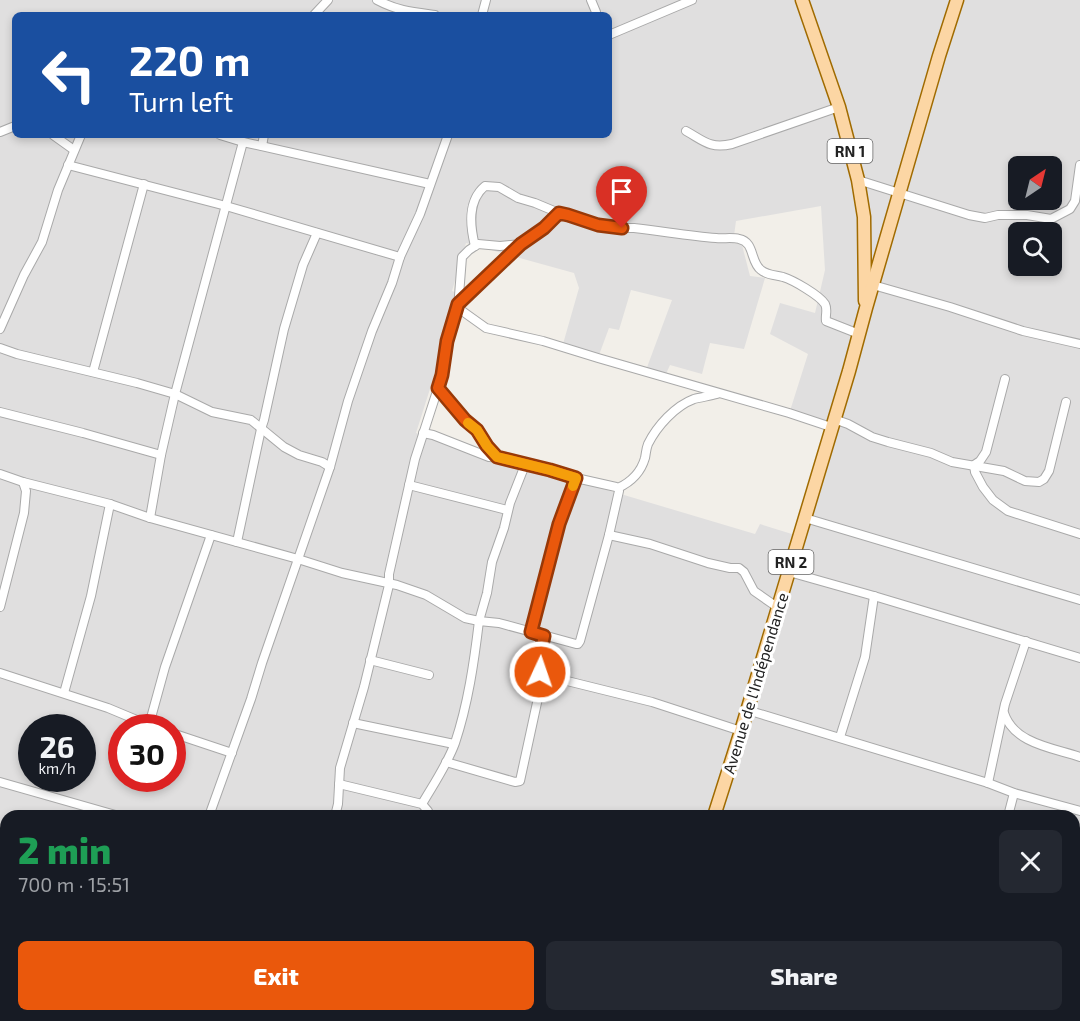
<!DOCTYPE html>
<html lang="en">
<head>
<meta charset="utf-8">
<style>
  body { margin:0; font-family:"Exo 2",sans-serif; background:#242831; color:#f1f3f6; height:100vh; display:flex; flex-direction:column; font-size:22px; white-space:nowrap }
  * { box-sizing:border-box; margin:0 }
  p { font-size:20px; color:#9ea1a6 }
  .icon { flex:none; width:33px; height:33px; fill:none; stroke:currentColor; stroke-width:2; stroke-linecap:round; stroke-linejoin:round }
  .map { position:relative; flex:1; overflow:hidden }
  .sheet { position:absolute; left:0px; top:810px; width:1080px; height:212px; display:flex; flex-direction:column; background:#171b24; border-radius:18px 18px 0 0; box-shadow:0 3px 9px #0003 }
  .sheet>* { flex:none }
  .top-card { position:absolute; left:12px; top:12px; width:600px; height:126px; border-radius:9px; box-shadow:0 3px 9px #0003; background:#1a4fa0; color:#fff; overflow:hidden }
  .needle { width:39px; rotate:35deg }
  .controls { position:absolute; left:1008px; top:156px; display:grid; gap:12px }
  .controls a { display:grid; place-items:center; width:54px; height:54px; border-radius:9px; background:#171b24; box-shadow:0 3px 9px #0003; font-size:30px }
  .speed { position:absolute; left:18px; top:714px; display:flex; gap:12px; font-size:30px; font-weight:700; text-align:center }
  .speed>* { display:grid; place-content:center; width:78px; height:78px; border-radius:50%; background:#171b24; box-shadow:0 3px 9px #0003; line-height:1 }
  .speed small { font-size:15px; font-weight:400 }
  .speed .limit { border:9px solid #d22; background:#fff; color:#111 }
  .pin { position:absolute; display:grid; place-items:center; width:51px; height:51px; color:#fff; margin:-62px -26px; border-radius:50% 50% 50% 0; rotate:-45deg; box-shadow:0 0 6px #0007 }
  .pin .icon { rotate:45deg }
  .me { position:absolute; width:66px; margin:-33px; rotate:3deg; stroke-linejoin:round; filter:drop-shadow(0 0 4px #0008) }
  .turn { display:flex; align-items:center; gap:21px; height:126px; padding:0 18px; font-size:27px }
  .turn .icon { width:78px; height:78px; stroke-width:2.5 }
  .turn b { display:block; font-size:42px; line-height:51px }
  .round { display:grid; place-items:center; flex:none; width:63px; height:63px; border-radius:9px; background:#242831 }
  .overview { display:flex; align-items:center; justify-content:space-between; height:102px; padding:0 18px }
  h1 { font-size:36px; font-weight:800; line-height:45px; color:#1e9e55 }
  .primary-button { display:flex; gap:12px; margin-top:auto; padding:12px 18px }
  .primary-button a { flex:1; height:69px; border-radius:9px; background:#ea580c; color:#fff; font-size:24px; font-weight:800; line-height:69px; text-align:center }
  .primary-button a+a { background:#242831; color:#f1f3f6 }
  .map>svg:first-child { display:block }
  .residential { fill:#e0dfdf; fill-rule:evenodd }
  .grass { fill:#cdebb0 }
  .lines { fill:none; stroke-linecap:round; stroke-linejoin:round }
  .minor-casing { stroke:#a9a9a9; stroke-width:10 }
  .tertiary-casing { stroke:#a9a9a9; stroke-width:12 }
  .primary-casing { stroke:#a06b00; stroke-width:15 }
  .minor { stroke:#fff; stroke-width:8 }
  .tertiary { stroke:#fff; stroke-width:9 }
  .primary { stroke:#fcd6a4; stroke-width:12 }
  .route-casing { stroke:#983908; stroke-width:15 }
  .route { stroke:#ea580c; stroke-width:10 }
  .slow { stroke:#f59e0b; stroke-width:10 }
  .labels { text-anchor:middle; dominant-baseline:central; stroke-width:6; stroke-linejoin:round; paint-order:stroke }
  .shield { fill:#fff; stroke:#646464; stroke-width:1.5 }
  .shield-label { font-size:15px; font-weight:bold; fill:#222 }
  .street-label { font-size:16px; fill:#222; stroke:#fff }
</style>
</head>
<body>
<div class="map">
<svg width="1080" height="1021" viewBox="0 0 1080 1021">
  <rect width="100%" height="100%" fill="#f2efe9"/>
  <g class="residential">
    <path d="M0 0H1080V1021H1000L1002 1016H1074V816H6V828L0 829ZM15 15H609V135H15ZM1018 166H1052V200H1018ZM821 206 825 270 815 313 780 303 770 334 808 354 789 414 831 428 795 535 760 524 755 534 416 433 460 294 452 291 466 243 574 273 579 288 563 344 599 355 609 328 619 330 631 290 672 300 646 370 665 376 670 365 702 374 710 343 744 349 765 278 750 276 742 245 733 243 736 221ZM1018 232H1052V266H1018ZM32 728H82V778H32ZM122 728H172V778H122Z"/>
    <polygon points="457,1016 695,1016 711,1020 460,1021"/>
  </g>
  <polygon class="grass" points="253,1016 453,1016 456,1021 252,1021"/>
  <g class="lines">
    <defs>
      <g id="minor">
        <path d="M377 0C398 11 412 12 435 15"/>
        <polyline points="591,0 596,12 596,15"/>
        <polyline points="314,15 328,0"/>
        <polyline points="482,15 486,0"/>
        <polyline points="609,35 692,0"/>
        <path d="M686 131C704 141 710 149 732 144L839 107"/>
        <polyline points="0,132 15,126"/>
        <polyline points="53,135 74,150"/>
        <polyline points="220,135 243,142 430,184"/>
        <polyline points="262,146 264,135"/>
        <polyline points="68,165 226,206 400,257"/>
        <polyline points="858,180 969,215 985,218 998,215 1027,215 1051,219 1070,209 1075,201 1080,165"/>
        <path d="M475 246C470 226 467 201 485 186L499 187 518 198 535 203 559 213"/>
        <polyline points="873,285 950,307 1023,331 1080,344"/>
        <path d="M458 304 521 244 544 228 559 213C577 216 593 225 611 227 619 228 627 228 634 228 662 231 689 236 716 238 723 239 732 237 739 239 755 242 750 262 761 270 767 275 775 275 783 277 793 280 819 295 825 304 828 310 825 315 826 321L859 334"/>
        <polyline points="458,308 486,328 543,341 598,358 789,413 831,427"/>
        <polyline points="0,329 24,275 42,242 58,190 81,135"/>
        <polyline points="0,348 17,354 137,383 175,394 212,412 251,420 284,447 299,455 322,462 330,467"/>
        <polyline points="93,372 144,184"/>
        <polyline points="1005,379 986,452 980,461 974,465 975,472 983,487 993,500 1008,511 1080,534"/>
        <polyline points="0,412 83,433 161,455"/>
        <polyline points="834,419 848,424 872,437 888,442 931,453 952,462 1004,471 1025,481 1039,482 1044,479 1049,471 1066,402"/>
        <path d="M423 433 433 435 489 457 505 458 525 465H532L551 470 576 478 616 487 618 488C631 482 641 472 645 458 646 453 646 449 648 444 657 426 675 406 694 399 702 397 710 396 717 394"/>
        <polyline points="497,457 487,446 477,430 465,420 438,388 442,375 447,341 458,308 462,257 469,250 478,244 500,246 521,244"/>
        <polyline points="0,474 23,482 110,504 150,518 298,559 342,573 397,585 426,595 465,618 479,621 487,593 492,562 504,528 510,503 525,465"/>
        <polyline points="409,485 507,510"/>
        <polyline points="150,518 161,455 175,394 243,142"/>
        <polyline points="805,518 1080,600"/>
        <polyline points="609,535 650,544 708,563 730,568 739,568 744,572 754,591 777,607"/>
        <polyline points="237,542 261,429 264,420 284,329 303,265 317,233"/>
        <polyline points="789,572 874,596 1080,658"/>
        <polyline points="0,607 24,513 26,491 23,482"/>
        <polyline points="531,632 559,524 576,478"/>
        <polyline points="544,636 538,664 538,669 543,675 652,702 741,731"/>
        <polyline points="370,660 429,675"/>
        <polyline points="0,673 108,708 156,728"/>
        <polyline points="64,693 91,596 110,504"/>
        <polyline points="747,710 988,783 1014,793 1080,811"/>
        <path d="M1004 713C1014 744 1054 748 1080 757"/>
        <polyline points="353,723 454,744"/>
        <polyline points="149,725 165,667 211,535"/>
        <polyline points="172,733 232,753"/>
        <polyline points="840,737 865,657 874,596"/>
        <polyline points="446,762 515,782 520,781 543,675"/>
        <polyline points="0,782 119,816"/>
        <polyline points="988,783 1005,704 1026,641"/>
        <polyline points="339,784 422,804 428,811 428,816"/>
        <path d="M422 804C433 785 447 765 455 743 468 704 474 663 479 621L499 623 576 644H578L580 641 609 535 619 491 618 488"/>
        <polyline points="209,816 251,699 262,663 330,467 348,401 372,331 392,283 400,257 420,214 448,135"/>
        <polyline points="335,816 338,804 340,768 364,687 389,585 389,574 415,459 438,388"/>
        <polyline points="1008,816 1014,793"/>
        <polyline points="0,863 6,865"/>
        <polyline points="0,979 6,979"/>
        <polyline points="168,1016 173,1021"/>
        <polyline points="745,1016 766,1021"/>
        <polyline points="155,1021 157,1016"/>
        <polyline points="995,1021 997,1016"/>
      </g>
      <polyline id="tertiary" points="1074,955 1080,957"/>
      <g id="primary">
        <polyline points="802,0 839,107 858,180 864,217 865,301"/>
        <polyline points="714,816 741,731 849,371 866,308 939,56 957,0"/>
        <polyline points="652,1021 654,1016"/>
      </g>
    </defs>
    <use href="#minor" class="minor-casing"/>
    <use href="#tertiary" class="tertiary-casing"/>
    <use href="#primary" class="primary-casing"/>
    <use href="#minor" class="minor"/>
    <use href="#tertiary" class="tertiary"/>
    <use href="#primary" class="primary"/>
  </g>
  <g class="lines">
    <defs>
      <polyline id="route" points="540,672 538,669 538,664 544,636 531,632 559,524 576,478 550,470 497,457 487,446 477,430 465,420 438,388 442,375 447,341 458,304 521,244 544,228 559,213 568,215 598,225 622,228"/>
    </defs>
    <use href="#route" class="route-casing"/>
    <use href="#route" class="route"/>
    <polyline class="slow" points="468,423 477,430 487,446 497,457 550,470 576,478 573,486"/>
  </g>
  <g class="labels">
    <g class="shield">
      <rect x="827.5" y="139" width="45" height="24" rx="4.5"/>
      <rect x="768.5" y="550" width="45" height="24" rx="4.5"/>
    </g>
    <g class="shield-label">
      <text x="850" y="151">RN 1</text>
      <text x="791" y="562">RN 2</text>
    </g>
    <g class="street-label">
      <text transform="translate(755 683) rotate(-73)">Avenue de l'Indépendance</text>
    </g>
  </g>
</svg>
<div class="controls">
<a><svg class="needle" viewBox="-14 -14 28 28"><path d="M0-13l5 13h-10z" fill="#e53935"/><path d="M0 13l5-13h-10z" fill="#9ea1a6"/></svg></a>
<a><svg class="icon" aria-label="search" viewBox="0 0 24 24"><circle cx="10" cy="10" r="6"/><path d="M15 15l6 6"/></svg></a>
</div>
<div class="speed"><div>26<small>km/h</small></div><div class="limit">30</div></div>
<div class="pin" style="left:622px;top:228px;background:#d93025"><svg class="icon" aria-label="arrive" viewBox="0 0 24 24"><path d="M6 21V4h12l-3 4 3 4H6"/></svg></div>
<svg class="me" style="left:540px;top:672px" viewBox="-20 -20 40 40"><circle r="17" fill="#ea580c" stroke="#fff" stroke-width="3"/><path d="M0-11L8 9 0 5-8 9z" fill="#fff"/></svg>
<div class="top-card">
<div class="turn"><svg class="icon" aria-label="left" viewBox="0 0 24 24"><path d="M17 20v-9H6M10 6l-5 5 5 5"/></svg><div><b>220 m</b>Turn left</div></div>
</div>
<section class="sheet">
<div class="overview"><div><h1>2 min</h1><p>700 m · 15:51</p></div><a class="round"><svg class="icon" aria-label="close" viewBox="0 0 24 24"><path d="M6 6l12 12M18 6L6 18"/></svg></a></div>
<div class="primary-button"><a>Exit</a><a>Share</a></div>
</section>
</div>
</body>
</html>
